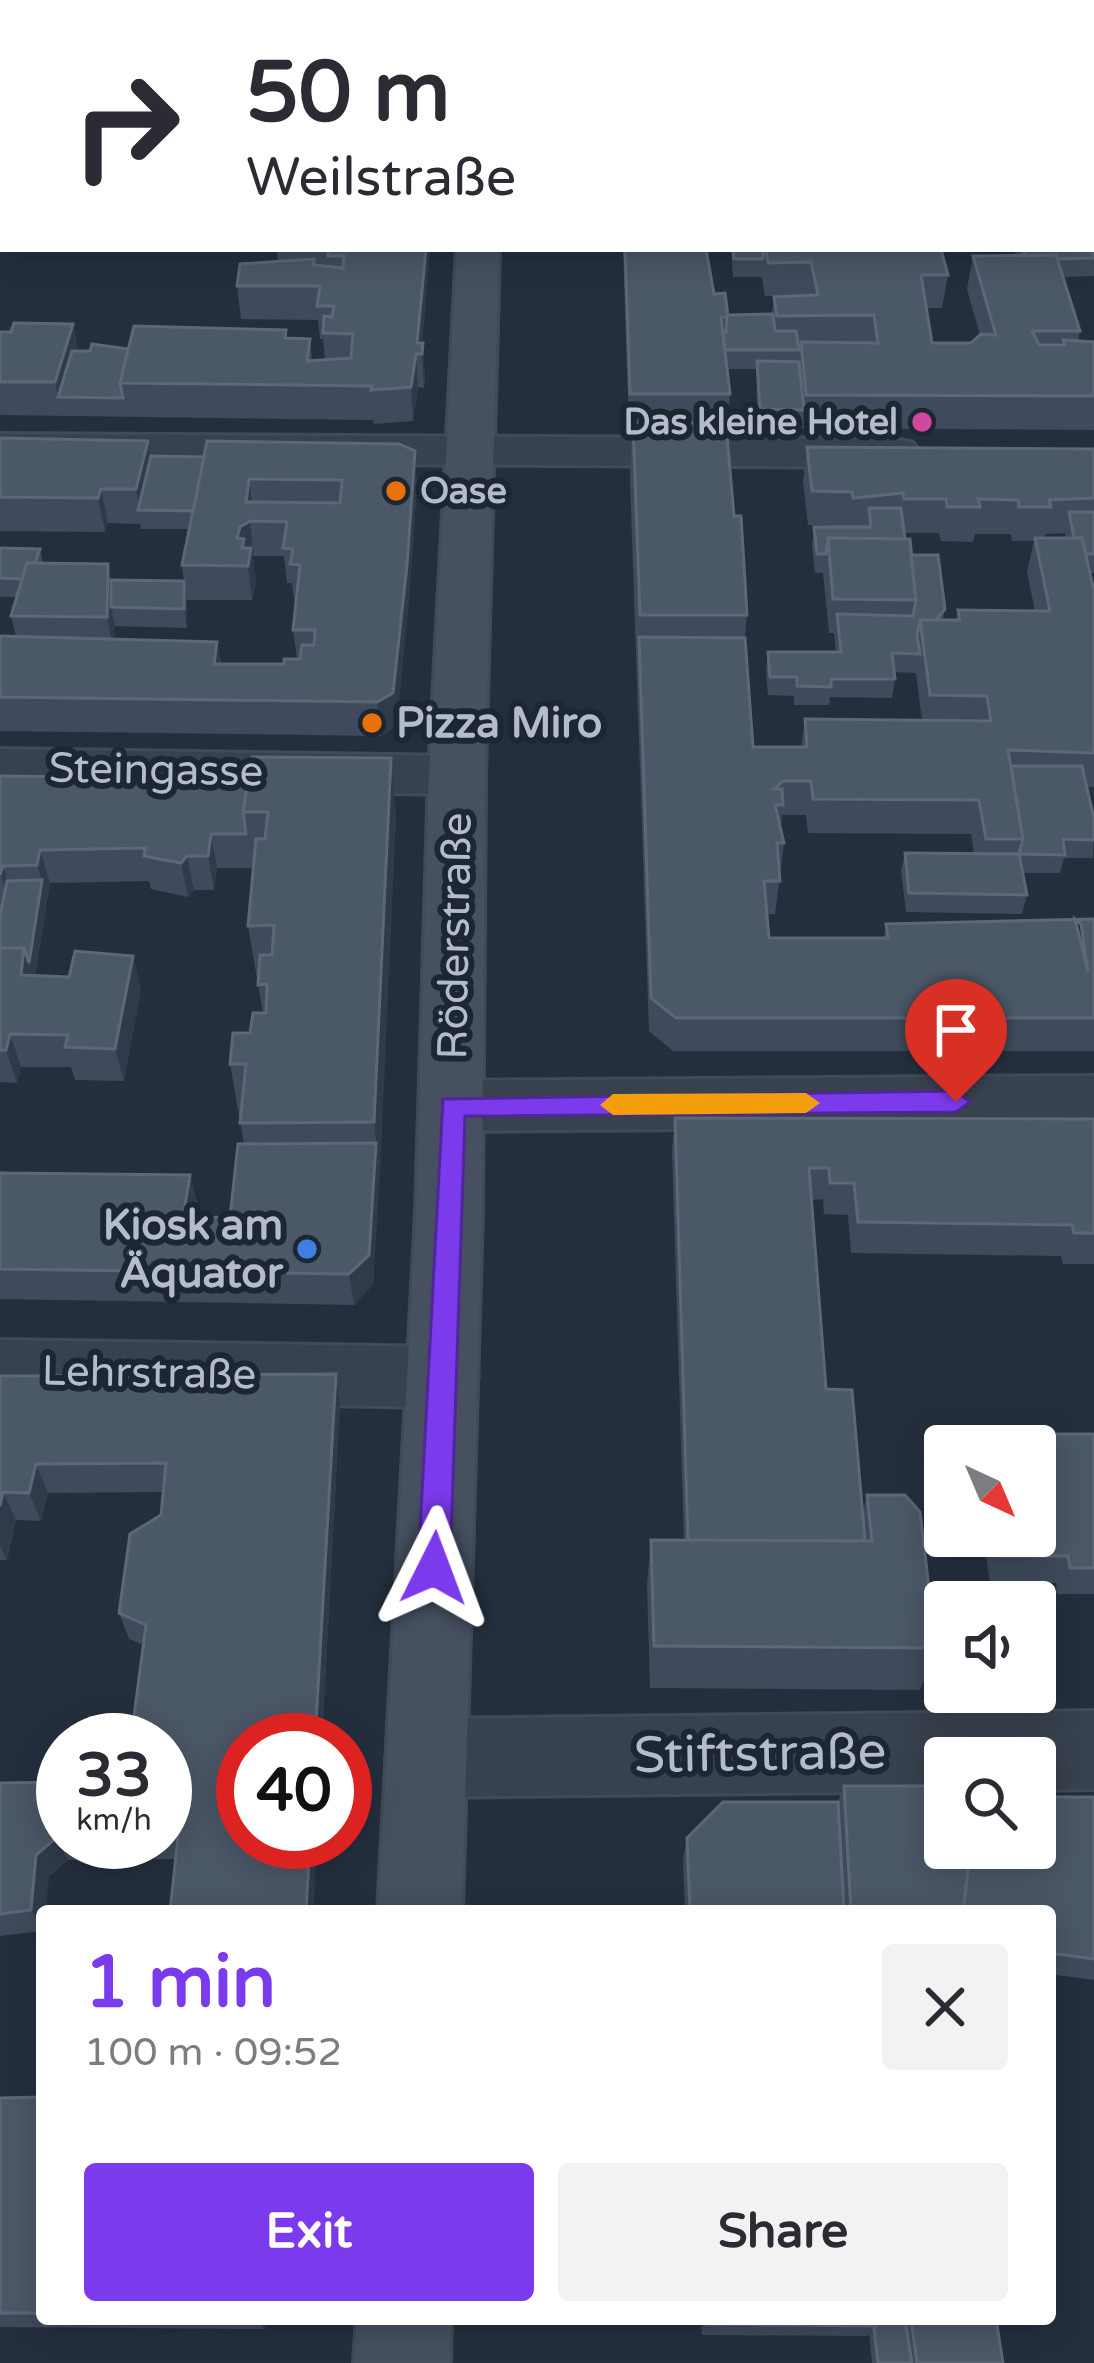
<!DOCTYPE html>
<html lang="en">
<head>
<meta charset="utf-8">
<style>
  body { margin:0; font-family:"Varela Round",sans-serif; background:#f2f2f3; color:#2b2b33; height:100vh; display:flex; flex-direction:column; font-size:45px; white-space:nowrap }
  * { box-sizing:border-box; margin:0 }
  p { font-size:39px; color:#7c7c81 }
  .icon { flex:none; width:66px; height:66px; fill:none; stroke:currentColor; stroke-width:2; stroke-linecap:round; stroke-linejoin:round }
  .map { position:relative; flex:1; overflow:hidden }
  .details { position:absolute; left:36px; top:1905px; width:1020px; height:420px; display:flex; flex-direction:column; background:#fff; border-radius:12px; box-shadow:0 6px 30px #0003 }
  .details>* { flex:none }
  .top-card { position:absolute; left:0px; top:0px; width:1095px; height:252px; box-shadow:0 6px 30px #0003; background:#fff; color:#2b2b33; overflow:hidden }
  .needle { width:78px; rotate:136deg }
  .buttons { position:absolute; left:924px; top:1425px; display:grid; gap:24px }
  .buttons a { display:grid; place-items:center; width:132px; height:132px; border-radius:12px; background:#fff; box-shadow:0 6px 30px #0003; font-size:60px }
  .speed { position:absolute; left:36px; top:1713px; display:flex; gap:24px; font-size:60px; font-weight:700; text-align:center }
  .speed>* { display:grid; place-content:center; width:156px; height:156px; border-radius:50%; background:#fff; box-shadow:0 6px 30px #0003; line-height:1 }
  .speed small { font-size:30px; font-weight:400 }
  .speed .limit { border:18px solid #d22; background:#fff; color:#111 }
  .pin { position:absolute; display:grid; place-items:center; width:102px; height:102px; color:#fff; margin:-123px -51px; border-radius:50% 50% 50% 0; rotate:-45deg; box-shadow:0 0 12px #0007 }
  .pin .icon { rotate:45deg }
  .me { position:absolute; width:132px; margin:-66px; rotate:3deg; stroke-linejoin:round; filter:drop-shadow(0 0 9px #0008) }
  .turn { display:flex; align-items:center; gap:42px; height:252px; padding:0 48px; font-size:54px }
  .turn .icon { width:156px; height:156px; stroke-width:2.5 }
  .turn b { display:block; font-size:84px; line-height:102px }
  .round { display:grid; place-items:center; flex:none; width:126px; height:126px; border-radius:12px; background:#f2f2f3 }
  .head { display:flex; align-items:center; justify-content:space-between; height:204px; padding:0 48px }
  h1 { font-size:72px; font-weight:700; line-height:90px; color:#7c3aed }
  .button { display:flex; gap:24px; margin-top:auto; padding:24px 48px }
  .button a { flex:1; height:138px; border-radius:12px; background:#7c3aed; color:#fff; font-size:48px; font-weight:700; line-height:138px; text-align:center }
  .button a+a { background:#f2f2f3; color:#2b2b33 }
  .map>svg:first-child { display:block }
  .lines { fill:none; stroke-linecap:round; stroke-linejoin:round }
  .street-casing { stroke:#414a57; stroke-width:6 }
  .secondary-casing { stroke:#414a57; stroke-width:6 }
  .street { fill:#38414e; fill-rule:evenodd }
  .secondary { fill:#465061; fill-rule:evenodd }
  .wall { fill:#3f4b5c; fill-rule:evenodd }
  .shaded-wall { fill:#2f3b4b }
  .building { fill:#4b5868; stroke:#5c6777; stroke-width:3; fill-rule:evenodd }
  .route { fill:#7c3aed; stroke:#51269a; stroke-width:3 }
  .slow { fill:#f59e0b }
  .hotel-dot { fill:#d1479c; stroke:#1d2633; stroke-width:4.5 }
  .food-dot { fill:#e8710a; stroke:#1d2633; stroke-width:4.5 }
  .shop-dot { fill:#3f7fe0; stroke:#1d2633; stroke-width:4.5 }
  .labels { text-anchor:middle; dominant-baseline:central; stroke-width:12; stroke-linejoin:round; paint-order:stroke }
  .far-poi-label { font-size:36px; font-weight:bold; fill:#b4bcc9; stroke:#1d2633; text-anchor:end }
  .poi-label { font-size:42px; font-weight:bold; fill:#b4bcc9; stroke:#1d2633; text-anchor:start }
  .street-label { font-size:42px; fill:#b4bcc9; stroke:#1d2633 }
  .near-street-label { font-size:51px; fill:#b4bcc9; stroke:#1d2633 }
</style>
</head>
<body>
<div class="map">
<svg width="1094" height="2363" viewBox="0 0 1094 2363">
  <rect width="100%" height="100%" fill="#242f3e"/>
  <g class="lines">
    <defs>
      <g id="street">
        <polygon points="0,434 896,439 913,443 920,453 913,463 896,467 0,462"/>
        <polygon points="0,749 457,756 477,762 485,775 477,788 457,794 0,787"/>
        <polygon points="1094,1076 1094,1126 453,1131 430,1124 421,1106 430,1088 453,1081"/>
        <polygon points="0,1340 443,1347 468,1356 478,1377 468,1398 443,1407 0,1400"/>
        <polygon points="1094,1711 1094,1789 1035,1790 1035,1758 945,1758 945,1791 426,1797 398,1786 386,1758 398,1730 426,1719"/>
      </g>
      <g id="secondary">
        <polygon points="403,0 444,0 446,3 405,3"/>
        <polygon points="457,249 499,249 485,775 482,1213 462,1911 378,1911 416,1213 429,775"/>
        <polygon points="357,2319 451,2319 450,2363 354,2363"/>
      </g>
    </defs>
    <use href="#street" class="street-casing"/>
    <use href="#secondary" class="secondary-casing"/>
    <use href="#street" class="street"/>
    <use href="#secondary" class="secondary"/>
  </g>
  <g class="wall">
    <polygon points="0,0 401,0 401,3 3,3 3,42 0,42"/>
    <polygon points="664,0 869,0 858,3 664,3"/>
    <polygon points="884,0 1094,0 1094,29 1092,29 1092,3 884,3"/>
    <rect x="1092" y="33" width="2" height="67"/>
    <rect x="0" y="44" width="3" height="69"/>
    <rect x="1092" y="111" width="2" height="89"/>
    <polygon points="3,117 3,191 0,191 0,118"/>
    <path d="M1092 225H1094V276L1062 277 1080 331 1078 341 1094 342V430L758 428 756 369H727L730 394 727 428 734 516H741L747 615 745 638 753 747H801L805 719 922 720 916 673 894 672 895 679 892 698 830 697 829 705H794V696L768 695 766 671 768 652H836L834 633H829L823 573H815L812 546 814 527H848L808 525 803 481 807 447 1094 449V573H1090L1094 591V787H1087L1094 819 1093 858H1064L1060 873H1023L1027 895 1022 914 906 912 901 871 905 853 974 854 971 834 808 833 806 815H782L781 827 784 843 775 914H767L769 938H884L886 924 1094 919V1051H673L649 1031 630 480 632 428 629 427 623 249H706L714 294 725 293 727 315 772 314 774 297 808 296H765L762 277H733L731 249H941L948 275 942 308H926L932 343H971L980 335 967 289 973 256H1016L1014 249H1092ZM904 533H939L941 541 973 542 975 534H1011L1012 541H1034L1027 572 1035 611 958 610 956 620H943L945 609 938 555H911L910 539H905ZM1065 533 1066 538H1044L1045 534ZM1075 919 1081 924 1085 952H1083Z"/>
    <polygon points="277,249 430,249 422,343 425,376 424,388 418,387 413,421 374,424 373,420 0,415 0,332 73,324 78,351 128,349 286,330 287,338 310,339 312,360 325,359 323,339 320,339 318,320 241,319 237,286 278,261"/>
    <path d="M0 438 417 485 409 599 396 727 380 736 0 731V636H16L11 616 16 597H0V548L40 549 43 563 108 564 111 580 184 581 182 565 189 529H141L140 524 108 523 105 532 0 531ZM254 556H284L287 583H292L294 599H297L293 630 297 659 284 664H221L217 642 114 639 115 624V626L187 628V600H252L256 582 252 557Z"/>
    <polygon points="0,776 396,815 373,1285 354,1305 0,1299 0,1173 190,1175 198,1207 196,1217 230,1217 244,1144 230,1064 263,1013 248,926 253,868 217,868 214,890 194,890 188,897 151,889 149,881 50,883 35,976 141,989 124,1081 75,1080 71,1067 21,1067 17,1083 0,1082 0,916 2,908 0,908"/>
    <polygon points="675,1118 1094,1119 1094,1264 1063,1264 1061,1256 851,1253 848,1215 824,1214 823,1199 812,1200 826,1389 863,1512 867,1495 936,1648 920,1690 650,1688 647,1584 651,1540 684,1540 672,1150"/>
    <polygon points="336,1374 340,1403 322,1740 243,1740 243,1842 317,1842 313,1911 175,1859 68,1860 49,1876 42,1911 42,1931 0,1936 0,1783 63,1782 63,1842 165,1842 165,1740 131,1739 144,1645 129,1639 119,1613 161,1515 163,1492 48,1493 41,1521 16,1520 7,1560 0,1560 0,1376"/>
    <polygon points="981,1434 1094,1434 1094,1594 1057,1594 1056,1583 990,1583 983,1536 1035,1536 1035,1446 977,1446"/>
    <polygon points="844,1786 945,1848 1094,1797 1094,1980 1050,1974 1050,1911 685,1911 683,1860 687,1838 838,1802"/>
    <polygon points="42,2097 42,2319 270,2319 264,2329 0,2327 0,2098"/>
    <polygon points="701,2319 996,2319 1003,2363 872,2363 869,2334 867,2336 702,2335"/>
  </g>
  <g class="shaded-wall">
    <polygon points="820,0 869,0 858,3 820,3"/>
    <polygon points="426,249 430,249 429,264 421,354 417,343"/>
    <polygon points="73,324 80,357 58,397 62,416 55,382"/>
    <polygon points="423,343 425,376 424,388 422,354"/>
    <polygon points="416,354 418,387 413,421 411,387"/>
    <polygon points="148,441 154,475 140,510 136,489"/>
    <polygon points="415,451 417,485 409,599 396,727 380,736 377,702"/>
    <polygon points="249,479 254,513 250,521 256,582 252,600 248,566 237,538"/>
    <polygon points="101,489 108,523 105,532 98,498"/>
    <polygon points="108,564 115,598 111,607 115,624 114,652 107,617"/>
    <polygon points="184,581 187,600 187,628 184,609"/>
    <polygon points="217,642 222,676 214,664"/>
    <polygon points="391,758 396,815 380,1175 374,1122"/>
    <polygon points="211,834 217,868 214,890 208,856"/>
    <polygon points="40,850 50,883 34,981 29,963 42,880 37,865"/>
    <polygon points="187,856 194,890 188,897 181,863"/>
    <polygon points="3,866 13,899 11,908 1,875"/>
    <polygon points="24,948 29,963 34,981 21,975"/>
    <polygon points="133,956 141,989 124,1081 115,1049"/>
    <polygon points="10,1034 21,1067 17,1083 6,1050"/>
    <polygon points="376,1143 380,1175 373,1285 354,1305 349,1274"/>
    <polygon points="190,1175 198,1207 191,1249 183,1218"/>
    <polygon points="336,1374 340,1403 322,1740 315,1740"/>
    <polygon points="36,1464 48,1493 41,1521 29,1493"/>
    <polygon points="3,1492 16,1520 7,1560 0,1545 0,1506"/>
    <polygon points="56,1838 68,1860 49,1876 46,1911 42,1911 42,1927 31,1910 36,1855"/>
    <polygon points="310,1842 317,1842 313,1911 306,1911"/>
    <polygon points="256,2319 270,2319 264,2329"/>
  </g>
  <g class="building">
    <polygon points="0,0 7,0 6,3 3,3 3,25 0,25"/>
    <polygon points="7,0 74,0 73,3 6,3"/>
    <polygon points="80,0 268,0 268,3 79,3"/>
    <polygon points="888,0 959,0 960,3 889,3"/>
    <rect x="1092" y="33" width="2" height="35"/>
    <rect x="0" y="44" width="3" height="37"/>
    <polygon points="3,117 3,158 0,158 0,118"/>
    <rect x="1092" y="130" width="2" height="37"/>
    <polygon points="1092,225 1094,225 1094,258 1057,259 1056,255 1025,256 1023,249 1092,249"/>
    <polygon points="329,249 426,249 417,343 423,343 422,354 416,354 411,387 371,390 372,386 120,383 134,326 286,330 285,338 310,339 307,361 351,358 353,334 323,333 324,316 332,317 334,306 317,306 320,286 237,286 240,264 314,259 314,265 343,268 344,256 328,256"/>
    <polygon points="625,249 706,249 714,294 725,293 726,300 728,317 721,317 730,394 630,394"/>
    <polygon points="733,249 764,249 763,259 734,259"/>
    <polygon points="766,249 941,249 948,275 921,275 932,343 971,343 981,334 996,335 973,256 1056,255 1080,331 1032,331 1039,345 1065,345 1063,340 1094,342 1094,396 806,395 801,342 878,343 874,315 777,316 774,297 818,295 811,262 768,263"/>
    <polygon points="773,314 775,331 796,331 799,350 725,350 723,332 726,332 727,315"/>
    <polygon points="14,323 73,324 55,382 0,382 0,332 11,332"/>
    <polygon points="92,344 128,349 120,383 123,398 58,397 72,351 90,351"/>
    <polygon points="757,361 799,362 804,410 760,409"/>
    <polygon points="633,423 726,424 734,516 741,516 747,615 640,615"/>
    <polygon points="0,438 148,441 136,489 101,489 98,498 0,497"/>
    <path d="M207 441 399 444 415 451 407 565 393 693 377 702 0 697V636L217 642 214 664H284V659H300L302 645H314L315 630H293L300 565 290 564 293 549 283 548 287 522 250 521 240 527 237 538 244 539 242 548H251L248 566 182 565ZM249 479 342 480 340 503 246 502Z"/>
    <polygon points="807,447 1094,449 1094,498 1049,500 1051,507 1019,507 1018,500 978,499 980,507 947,507 946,499 904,499 903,493 853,498 852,492 812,491"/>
    <polygon points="151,456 204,457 193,511 138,510"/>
    <polygon points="869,508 901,508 905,539 828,538 826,554 817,554 814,527 871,527"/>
    <polygon points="1069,512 1094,512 1094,554 1085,554 1082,538 1074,538"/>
    <polygon points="828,538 910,539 916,600 833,599"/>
    <path d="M1035 538H1082L1094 591V753L1008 750 1023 839H986L979 800 813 799 811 781H783L774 789H782L783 805H775L784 843H777L780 881H764L769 938H888L886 924 1094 919V1018H676L651 998 639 637 745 638 753 747H807L805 719 991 721 987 696 930 695 920 620H960L958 610 1050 611ZM1075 919 1081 924 1088 972Z"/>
    <polygon points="0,548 40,549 35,563 27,563 22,579 0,578"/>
    <polygon points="911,555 938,555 945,609 936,620 920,620 917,635 920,654 892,653 895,679 831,679 831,687 797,686 797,677 770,677 768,652 841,652 837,614 913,616 916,600"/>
    <polygon points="27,563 108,564 107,617 11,616"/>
    <polygon points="111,580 184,581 184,609 111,607"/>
    <polygon points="252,757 391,758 374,1122 240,1123 246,1064 230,1064 233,1033 250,1033 253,1013 266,1013 267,984 258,985 260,955 272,955 274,925 248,926 256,839 265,839 268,812 243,812"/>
    <polygon points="1011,766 1082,766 1094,819 1094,840 1063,839 1065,855 1019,854 1023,839"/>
    <polygon points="0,776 248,779 243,812 246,834 211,834 208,856 187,856 181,863 144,856 145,848 40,850 37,865 3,866 0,875"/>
    <polygon points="905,853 1019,854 1027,895 909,893"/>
    <polygon points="42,880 29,963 24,948 0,948 0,916 7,881"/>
    <polygon points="0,948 24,948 21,975 69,977 75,951 133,956 115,1049 65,1047 68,1035 10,1034 6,1050 0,1050"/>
    <polygon points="675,1118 1094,1119 1094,1233 1074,1233 1072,1225 858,1222 854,1183 830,1183 829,1168 809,1168 826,1389 852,1390 865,1541 688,1540"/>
    <polygon points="376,1143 369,1255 349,1274 0,1269 0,1173 190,1175 183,1218 230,1217 238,1144"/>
    <polygon points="336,1374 315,1740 243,1740 243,1842 310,1842 306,1911 170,1911 178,1837 165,1837 165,1740 104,1740 131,1739 146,1625 119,1613 130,1534 161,1515 166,1463 36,1464 29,1493 3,1492 0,1506 0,1376"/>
    <polygon points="981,1434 1094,1434 1094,1568 1070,1568 1068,1556 1001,1556 998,1536 1035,1536 1035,1446 983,1446"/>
    <polygon points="867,1495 905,1495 920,1512 936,1648 654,1646 651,1540 872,1541"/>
    <polygon points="63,1782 63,1838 56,1838 36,1855 31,1910 0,1914 0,1783"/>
    <polygon points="844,1786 945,1786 945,1848 971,1848 963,1911 851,1911"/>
    <polygon points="1035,1797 1094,1797 1094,1959 1050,1953 1050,1911 963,1911 971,1848 1035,1848"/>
    <polygon points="723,1802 838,1802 844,1911 690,1911 687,1838"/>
    <polygon points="304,1910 303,1911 238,1911"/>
    <polygon points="42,2097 42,2313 0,2313 0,2098"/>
    <polygon points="706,2319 877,2319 877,2326 707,2324"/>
    <polygon points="877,2319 905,2319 912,2363 878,2363 874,2329 877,2326"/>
    <polygon points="911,2319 996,2319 1003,2363 917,2363"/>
  </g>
  <polygon class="route" points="956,1091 970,1102 956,1112 465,1116 450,1568 445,1578 434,1582 423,1578 418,1568 443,1099"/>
  <polygon class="slow" points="806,1093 820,1103 806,1113 613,1115 600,1105 613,1094"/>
  <circle class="hotel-dot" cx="922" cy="422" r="12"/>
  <g class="food-dot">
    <circle cx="396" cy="491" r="12"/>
    <circle cx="372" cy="723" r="12"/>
  </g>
  <circle class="shop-dot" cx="307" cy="1249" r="12"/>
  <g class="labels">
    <g class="far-poi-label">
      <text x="898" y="422">Das kleine Hotel</text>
      <text x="420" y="491" text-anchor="start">Oase</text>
    </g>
    <g class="poi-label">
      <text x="396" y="723">Pizza Miro</text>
      <text x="283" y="1225" text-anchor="end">Kiosk am<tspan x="283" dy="48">Äquator</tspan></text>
    </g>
    <g class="street-label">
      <text transform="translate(156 770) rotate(1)">Steingasse</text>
      <text transform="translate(455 936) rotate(-89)">Röderstraße</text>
      <text transform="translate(149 1373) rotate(1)">Lehrstraße</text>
    </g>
    <g class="near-street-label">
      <text transform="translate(760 1754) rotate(-1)">Stiftstraße</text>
    </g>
  </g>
</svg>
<div class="buttons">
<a><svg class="needle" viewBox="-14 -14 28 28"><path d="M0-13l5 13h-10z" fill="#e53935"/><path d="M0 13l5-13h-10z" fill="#7c7c81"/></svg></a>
<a><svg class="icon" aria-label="sound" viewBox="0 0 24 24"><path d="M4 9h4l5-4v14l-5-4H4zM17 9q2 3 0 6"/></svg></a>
<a><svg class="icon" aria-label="search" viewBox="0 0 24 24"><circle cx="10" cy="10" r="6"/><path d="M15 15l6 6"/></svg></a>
</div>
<div class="speed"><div>33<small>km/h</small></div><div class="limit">40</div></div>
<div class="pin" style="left:956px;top:1102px;background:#d93025"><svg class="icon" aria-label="arrive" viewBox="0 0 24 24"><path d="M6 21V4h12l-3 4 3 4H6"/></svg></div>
<svg class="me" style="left:434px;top:1568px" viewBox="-20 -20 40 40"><path d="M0-17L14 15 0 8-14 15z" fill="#7c3aed" stroke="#fff" stroke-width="4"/></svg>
<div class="top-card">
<div class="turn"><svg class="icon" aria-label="right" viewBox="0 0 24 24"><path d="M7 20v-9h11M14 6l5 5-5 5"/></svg><div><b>50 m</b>Weilstraße</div></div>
</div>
<section class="details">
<div class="head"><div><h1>1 min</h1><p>100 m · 09:52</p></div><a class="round"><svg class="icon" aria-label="close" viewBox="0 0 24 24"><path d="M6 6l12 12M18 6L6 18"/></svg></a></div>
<div class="button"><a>Exit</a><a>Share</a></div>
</section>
</div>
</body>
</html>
